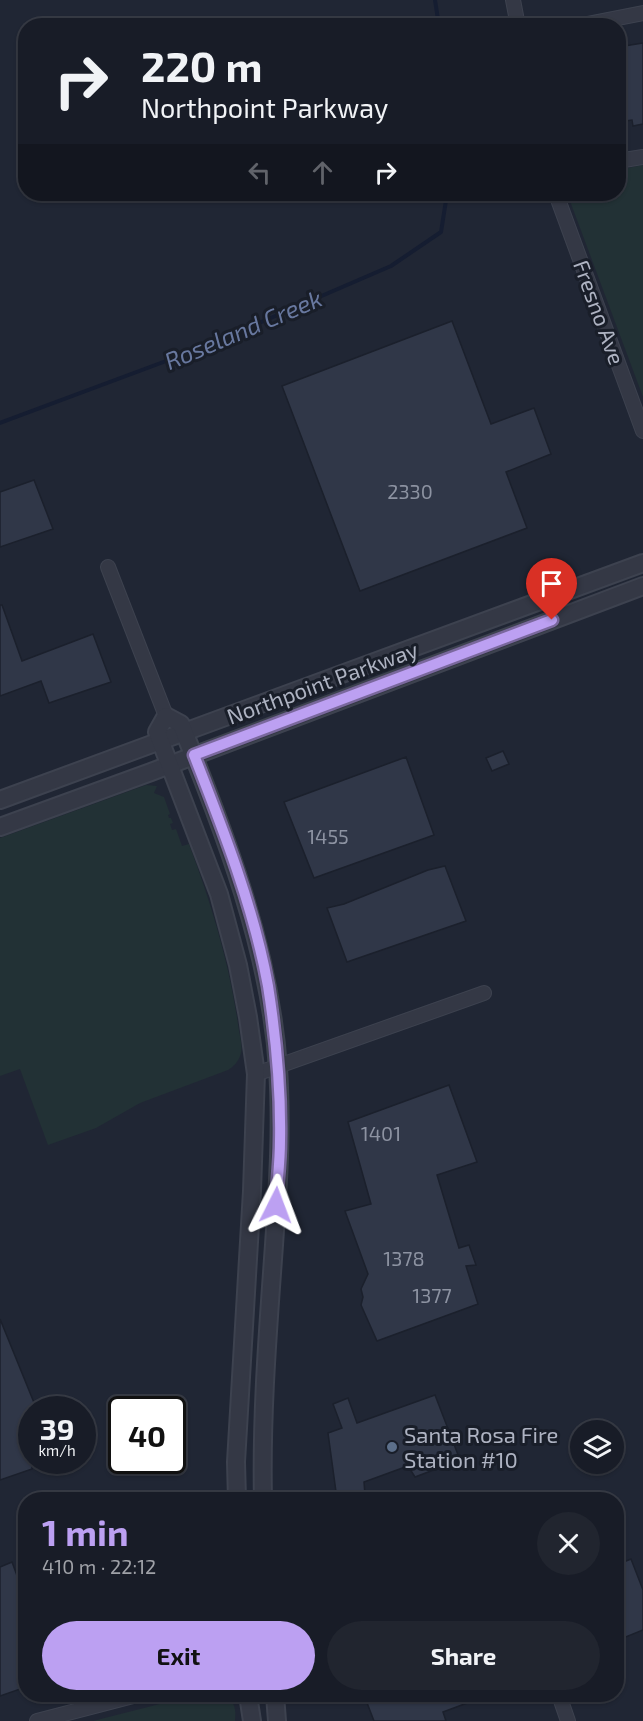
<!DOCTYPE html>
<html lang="en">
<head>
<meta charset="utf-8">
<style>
  body { margin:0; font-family:"Exo 2",sans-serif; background:#21252f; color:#f1f3f6; height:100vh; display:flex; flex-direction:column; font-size:22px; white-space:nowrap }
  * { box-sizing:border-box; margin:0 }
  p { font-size:20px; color:#9fa1a7 }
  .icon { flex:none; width:33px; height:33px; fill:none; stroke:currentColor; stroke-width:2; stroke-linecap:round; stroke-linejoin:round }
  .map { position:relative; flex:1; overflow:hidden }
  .details { position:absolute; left:18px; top:1492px; width:606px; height:210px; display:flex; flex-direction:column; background:#181c27; border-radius:24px; box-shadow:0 2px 4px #0004,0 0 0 2px #363a44 }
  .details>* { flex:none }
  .top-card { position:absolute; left:18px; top:18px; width:608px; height:183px; border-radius:24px; box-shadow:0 2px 4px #0004,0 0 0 2px #363a44; background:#181c27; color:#f1f3f6; overflow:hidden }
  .buttons { position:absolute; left:570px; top:1420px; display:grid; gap:12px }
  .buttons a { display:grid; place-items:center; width:54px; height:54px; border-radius:50%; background:#181c27; box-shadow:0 2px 4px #0004,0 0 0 2px #363a44; font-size:30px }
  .speed { position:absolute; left:18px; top:1396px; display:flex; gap:12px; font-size:30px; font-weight:700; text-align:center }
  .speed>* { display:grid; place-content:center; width:78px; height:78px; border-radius:50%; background:#181c27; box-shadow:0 2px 4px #0004,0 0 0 2px #363a44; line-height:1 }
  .speed small { font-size:15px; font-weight:400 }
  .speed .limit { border:3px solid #111; border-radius:9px; background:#fff; color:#111 }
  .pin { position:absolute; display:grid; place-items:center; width:51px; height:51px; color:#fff; margin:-62px -26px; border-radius:50% 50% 50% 0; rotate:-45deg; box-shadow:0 0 6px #0007 }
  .pin .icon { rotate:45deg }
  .me { position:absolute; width:66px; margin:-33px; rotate:3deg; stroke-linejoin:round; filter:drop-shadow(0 0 4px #0008) }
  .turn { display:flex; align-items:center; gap:21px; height:126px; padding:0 24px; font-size:27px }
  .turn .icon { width:78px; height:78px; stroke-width:2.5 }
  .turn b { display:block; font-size:42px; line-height:51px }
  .lanes { display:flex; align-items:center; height:57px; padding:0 24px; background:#0003; justify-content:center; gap:30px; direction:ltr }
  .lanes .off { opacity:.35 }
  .round { display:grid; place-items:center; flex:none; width:63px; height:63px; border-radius:32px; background:#21252f }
  .head { display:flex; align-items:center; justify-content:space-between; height:102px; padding:0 24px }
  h1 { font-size:36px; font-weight:700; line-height:45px; color:#bca0f2 }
  .button { display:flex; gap:12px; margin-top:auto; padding:12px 24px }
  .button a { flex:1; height:69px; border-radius:36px; background:#bca0f2; color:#111; font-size:24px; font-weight:700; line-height:69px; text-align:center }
  .button a+a { background:#21252f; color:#f1f3f6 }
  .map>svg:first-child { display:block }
  .green { fill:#223135 }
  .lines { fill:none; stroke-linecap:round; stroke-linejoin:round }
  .stream { stroke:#151d31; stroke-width:4 }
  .building { fill:#303748; stroke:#1b202c; stroke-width:1.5 }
  .minor-casing { stroke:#3d424f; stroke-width:16 }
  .tertiary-casing { stroke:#3d424f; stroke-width:20 }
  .minor { stroke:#343845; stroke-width:14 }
  .tertiary { stroke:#343845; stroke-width:16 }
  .route-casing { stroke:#7a689d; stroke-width:15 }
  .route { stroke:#bca0f2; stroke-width:10 }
  .service-dot { fill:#5c6f8a; stroke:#191e29; stroke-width:2 }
  .labels { text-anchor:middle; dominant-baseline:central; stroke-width:6; stroke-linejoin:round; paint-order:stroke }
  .number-label { font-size:20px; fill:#8d93a2 }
  .street-label { font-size:22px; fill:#aeb3c2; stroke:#191e29 }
  .poi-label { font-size:22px; fill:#aeb3c2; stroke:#191e29; text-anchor:start }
  .water-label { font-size:24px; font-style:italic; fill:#68789f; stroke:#191e29 }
</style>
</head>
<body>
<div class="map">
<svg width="643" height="1721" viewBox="0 0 643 1721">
  <rect width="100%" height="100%" fill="#202634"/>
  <g class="green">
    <polygon points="643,165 643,397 570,201 570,194 618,194 618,170"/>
    <path d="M146 785 157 786 154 793 164 797 170 814 168 815 169 818H171L173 823 170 824 172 830 176 829 182 846 189 844C211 903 229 962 238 1024 239 1034 244 1047 240 1056 238 1062 233 1067 228 1070L140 1103 96 1128 48 1145 20 1069 0 1076V838Z"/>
    <path d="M195 1695C216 1695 239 1691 235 1721H93Z"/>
  </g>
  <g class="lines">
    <g class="stream">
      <polyline points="435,0 439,26"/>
      <polyline points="0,423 201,348 391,266 441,232 447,194"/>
    </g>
  </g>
  <g class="building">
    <polygon points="643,43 643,124 633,126 632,120 618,122 618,47"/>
    <polygon points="452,321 491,424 534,408 551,454 506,472 527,528 360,591 282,386"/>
    <polygon points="34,480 53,529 0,547 0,492"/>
    <polygon points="0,605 2,605 22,661 93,634 111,682 49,703 41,681 0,696"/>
    <polygon points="503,751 509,764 492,771 486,758"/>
    <polygon points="406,757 434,835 314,878 284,802"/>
    <polygon points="445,866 466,921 347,962 327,908 344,904 428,870"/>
    <polygon points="449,1085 477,1162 437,1175 459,1248 469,1245 476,1265 466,1266 478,1304 377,1341 361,1305 363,1297 361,1289 368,1274 345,1211 371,1204 348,1122"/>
    <polygon points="0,1319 37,1410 32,1410 32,1469 0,1480"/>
    <polygon points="435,1395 460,1460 415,1477 408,1466 364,1482 365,1495 337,1499 328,1433 342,1428 333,1404 348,1398 357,1423"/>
    <polygon points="631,1559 643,1590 643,1630 616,1641 616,1565"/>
    <polygon points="12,1562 26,1600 26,1687 0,1696 0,1567"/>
    <polygon points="364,1695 485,1695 486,1696 443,1712 446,1721 374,1721"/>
  </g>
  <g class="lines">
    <defs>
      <g id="minor">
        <polyline points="513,0 518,26"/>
        <polyline points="577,26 643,13"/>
        <polyline points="618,161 643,157"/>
        <polyline points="556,194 643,431"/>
        <polyline points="108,567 166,716"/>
        <polyline points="256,1074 484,993"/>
        <polyline points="559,1695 568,1721"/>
        <polyline points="37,1721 137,1695"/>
      </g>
      <g id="tertiary">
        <polyline points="0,800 643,563"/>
        <polyline points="0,827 151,772 643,586"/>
        <path d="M237 1500 236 1462 252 1191 256 1074 248 1017 238 965 219 894 157 732 166 716 181 724C225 835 270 948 278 1068 282 1128 278 1186 274 1245 268 1330 261 1415 263 1500"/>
        <polyline points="248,1695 252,1721"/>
        <polyline points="275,1695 277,1721"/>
      </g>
    </defs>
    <use href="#minor" class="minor-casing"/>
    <use href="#tertiary" class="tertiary-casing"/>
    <use href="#minor" class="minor"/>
    <use href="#tertiary" class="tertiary"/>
  </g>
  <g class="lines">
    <defs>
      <path id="route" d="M276 1205C277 1184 280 1163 280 1141 281 1090 276 1037 268 986 254 908 223 829 194 755L552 620"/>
    </defs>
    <use href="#route" class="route-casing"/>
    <use href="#route" class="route"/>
  </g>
  <circle class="service-dot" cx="392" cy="1447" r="6"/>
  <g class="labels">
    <g class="number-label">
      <text x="410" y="491">2330</text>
      <text x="328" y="836">1455</text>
      <text x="381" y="1133">1401</text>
      <text x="404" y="1258">1378</text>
      <text x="432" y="1295">1377</text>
    </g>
    <g class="street-label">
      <text transform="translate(600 312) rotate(70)">Fresno Ave</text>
      <text transform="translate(322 682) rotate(-20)">Northpoint Parkway</text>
    </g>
    <g class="poi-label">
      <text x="404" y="1434">Santa Rosa Fire<tspan x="404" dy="25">Station #10</tspan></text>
    </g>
    <g class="water-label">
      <text transform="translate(243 329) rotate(-23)">Roseland Creek</text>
    </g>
  </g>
</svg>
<div class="buttons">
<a><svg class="icon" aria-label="layers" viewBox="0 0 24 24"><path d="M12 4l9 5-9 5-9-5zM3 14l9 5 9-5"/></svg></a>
</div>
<div class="speed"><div>39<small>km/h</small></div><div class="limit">40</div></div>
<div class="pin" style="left:552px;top:620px;background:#d93025"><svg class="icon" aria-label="arrive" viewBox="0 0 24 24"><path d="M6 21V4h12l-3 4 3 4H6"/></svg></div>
<svg class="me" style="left:276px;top:1205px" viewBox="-20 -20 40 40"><path d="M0-17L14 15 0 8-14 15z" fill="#bca0f2" stroke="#fff" stroke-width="4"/></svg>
<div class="top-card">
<div class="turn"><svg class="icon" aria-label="right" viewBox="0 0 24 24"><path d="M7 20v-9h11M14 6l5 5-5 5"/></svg><div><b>220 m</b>Northpoint Parkway</div></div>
<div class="lanes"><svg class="icon off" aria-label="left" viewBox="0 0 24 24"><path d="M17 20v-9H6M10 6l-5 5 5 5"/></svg><svg class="icon off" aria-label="ahead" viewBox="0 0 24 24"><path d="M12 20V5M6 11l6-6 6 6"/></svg><svg class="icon" aria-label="right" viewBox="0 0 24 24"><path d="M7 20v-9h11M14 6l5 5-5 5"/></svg></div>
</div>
<section class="details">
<div class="head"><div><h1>1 min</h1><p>410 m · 22:12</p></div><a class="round"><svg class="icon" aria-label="close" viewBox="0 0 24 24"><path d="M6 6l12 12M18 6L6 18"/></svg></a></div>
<div class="button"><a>Exit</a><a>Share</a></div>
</section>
</div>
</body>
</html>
